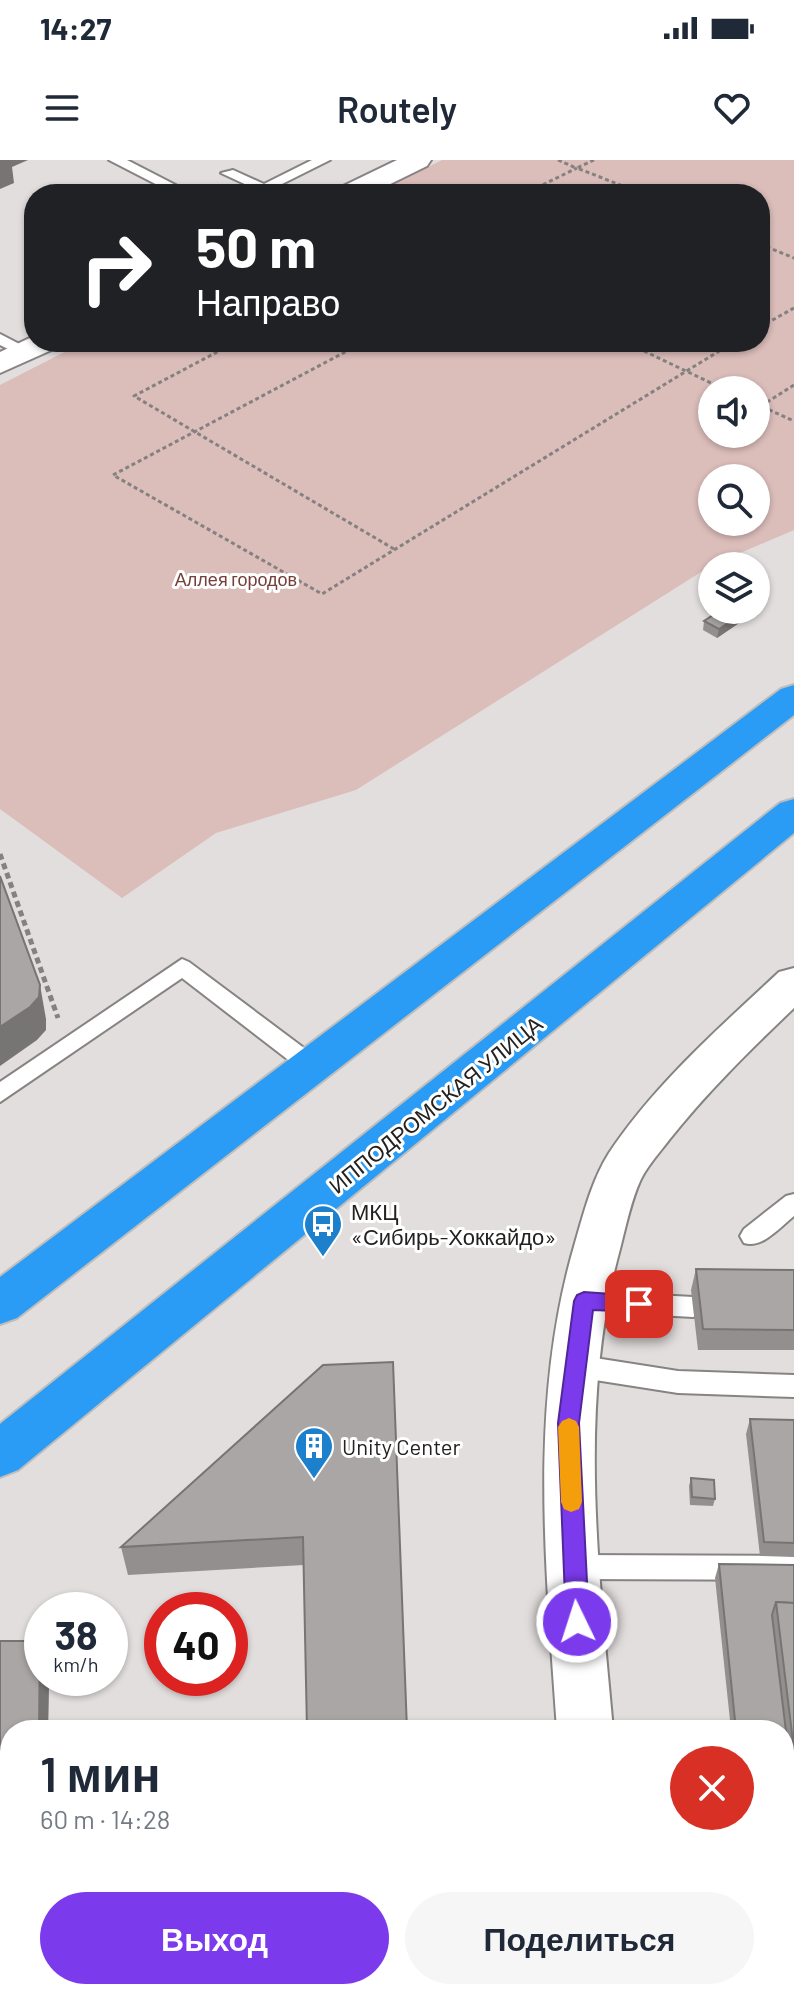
<!DOCTYPE html>
<html lang="ru">
<head>
<meta charset="utf-8">
<style>
  body { margin:0; font-family:Barlow,sans-serif; background:#f6f6f7; color:#1f2937; height:100vh; display:flex; flex-direction:column; font-size:30px; white-space:nowrap }
  * { box-sizing:border-box; margin:0 }
  p { font-size:26px; color:#747a83 }
  .icon { flex:none; width:44px; height:44px; fill:none; stroke:currentColor; stroke-width:2; stroke-linecap:round; stroke-linejoin:round }
  .map { position:relative; flex:1; overflow:hidden }
  .side { position:absolute; left:0px; top:1560px; width:794px; height:280px; display:flex; flex-direction:column; background:#fff; border-radius:32px 32px 0 0; box-shadow:0 2px 6px #0004 }
  .side>* { flex:none }
  .hud { position:absolute; left:24px; top:24px; width:746px; height:168px; border-radius:32px; box-shadow:0 2px 6px #0004; background:#202124; color:#fff; overflow:hidden }
  .controls { position:absolute; left:698px; top:216px; display:grid; gap:16px }
  .controls a { display:grid; place-items:center; width:72px; height:72px; border-radius:50%; background:#fff; box-shadow:0 2px 6px #0004; font-size:40px }
  .speed { position:absolute; left:24px; top:1432px; display:flex; gap:16px; font-size:40px; font-weight:700; text-align:center }
  .speed>* { display:grid; place-content:center; width:104px; height:104px; border-radius:50%; background:#fff; box-shadow:0 2px 6px #0004; line-height:1 }
  .speed small { font-size:20px; font-weight:400 }
  .speed .limit { border:12px solid #d22; background:#fff; color:#111 }
  .pin { position:absolute; display:grid; place-items:center; width:68px; height:68px; color:#fff; margin:-34px; border-radius:16px; box-shadow:0 4px 12px #0006 }
  .me { position:absolute; width:88px; margin:-44px; rotate:356deg; stroke-linejoin:round; filter:drop-shadow(0 0 6px #0008) }
  .turn { display:flex; align-items:center; gap:28px; height:168px; padding:0 40px; font-size:36px }
  .turn .icon { width:104px; height:104px; stroke-width:2.5 }
  .turn b { display:block; font-size:56px; line-height:68px }
  .round { display:grid; place-items:center; flex:none; width:84px; height:84px; border-radius:42px; background:#f6f6f7 }
  .summary { display:flex; align-items:center; justify-content:space-between; height:136px; padding:0 40px }
  h1 { font-size:48px; font-weight:600; line-height:60px }
  .primary-button { display:flex; gap:16px; margin-top:auto; padding:16px 40px }
  .primary-button a { flex:1; height:92px; border-radius:48px; background:#7c3aed; color:#fff; font-size:32px; font-weight:600; line-height:92px; text-align:center }
  .primary-button a+a { background:#f6f6f7; color:#1f2937 }
  .status { display:flex; justify-content:space-between; align-items:center; height:56px; padding:0 40px; background:#fff; direction:ltr }
  .status svg { height:22px; fill:currentColor }
  header { display:flex; justify-content:space-between; align-items:center; height:104px; padding:0 40px; background:#fff; font-size:36px; font-weight:600 }
  .map>svg:first-child { display:block }
  .green { fill:#dbbdba; fill-rule:evenodd }
  .lines { fill:none; stroke-linecap:round; stroke-linejoin:round }
  .lane-casing { stroke:#888383; stroke-width:4 }
  .street-casing { stroke:#888383; stroke-width:4 }
  .secondary-casing { stroke:#888383; stroke-width:4 }
  .highway-casing { stroke:#bdbdbc; stroke-width:4 }
  .path-far1 { stroke:#848180; stroke-width:3; stroke-dasharray:4 3; stroke-linecap:butt }
  .path { stroke:#848180; stroke-width:5; stroke-dasharray:6 4; stroke-linecap:butt }
  .lane { fill:#fff; fill-rule:evenodd }
  .street { fill:#fff; fill-rule:evenodd }
  .secondary { fill:#fff; fill-rule:evenodd }
  .highway { fill:#2a9cf5; fill-rule:evenodd }
  .wall { fill:#928f8e }
  .shaded-wall { fill:#777474 }
  .building { fill:#aaa6a5; stroke:#777474; stroke-width:2 }
  .route { fill:#7c3aed; stroke:#51269a; stroke-width:2 }
  .slow { fill:#f59e0b }
  .labels { text-anchor:middle; dominant-baseline:central; stroke-width:6; stroke-linejoin:round; paint-order:stroke }
  .far-park-label { font-size:18px; fill:#74403c; stroke:#fff }
  .street-label { font-size:22px; fill:#232221; stroke:#fff }
  .poi-label { font-size:22px; fill:#232221; stroke:#fff; text-anchor:start }
</style>
</head>
<body>
<div class="status"><b>14:27</b><svg viewBox="0 0 49 12"><path d="M0 12V9h3v3zM5 12V6h3v6zM10 12V3h3v9zM15 12V0h3v12zM26 1h20v11H26zM47 4h2v5h-2z"/></svg></div>
<header><svg class="icon" aria-label="menu" viewBox="0 0 24 24"><path d="M4 6h16M4 12h16M4 18h16"/></svg>Routely<svg class="icon" aria-label="heart" viewBox="0 0 24 24"><path d="M12 20l-8-8c-3-5 5-10 8-4 3-6 11-1 8 4z"/></svg></header>
<div class="map">
<svg width="794" height="1840" viewBox="0 0 794 1840">
  <rect width="100%" height="100%" fill="#e3dede"/>
  <path class="green" d="M442 0H794V370L712 405 356 630 216 673 122 738 0 649V225L84 182H760V34H375ZM712 230H756V274H712ZM712 318H756V362H712Z"/>
  <g class="lines">
    <defs>
      <g id="lane">
        <polygon points="109,0 127,0 193,34 175,34"/>
        <polygon points="312,0 330,0 264,33 221,13 233,10 264,24"/>
        <polygon points="0,174 29,189 32,192 24,197 0,185"/>
        <polygon points="182,799 189,802 320,900 323,906 320,912 312,914 304,912 182,818 0,942 0,922"/>
        <path d="M794 1034V1056C780 1067 762 1089 744 1083L740 1076 744 1069 786 1036Z"/>
        <polygon points="584,1131 693,1137 702,1140 705,1147 702,1154 693,1157 584,1151 575,1148 572,1141 575,1134"/>
        <polygon points="576,1195 678,1211 794,1215 794,1237 678,1233 576,1217 567,1213 564,1206 567,1199"/>
        <polygon points="573,1395 794,1396 794,1420 573,1419 564,1416 560,1407 564,1398"/>
        <polygon points="10,1767 10,1797 0,1798 0,1768"/>
        <polygon points="794,1815 794,1840 742,1840 746,1830 784,1830 784,1817"/>
      </g>
      <g id="street">
        <polygon points="397,0 431,0 427,6 370,34 335,34 339,28"/>
        <polygon points="34,176 34,182 60,182 56,188 0,213 0,192"/>
      </g>
      <g id="secondary">
        <path d="M794 808V848C750 890 707 932 669 980 660 992 648 1005 641 1019 631 1040 626 1066 620 1089 577 1246 599 1411 613 1570H557C546 1407 528 1242 575 1083 584 1052 592 1020 609 993 655 924 719 868 779 812Z"/>
        <polygon points="573,1830 635,1830 636,1840 574,1840"/>
      </g>
      <g id="highway">
        <polygon points="794,525 794,555 17,1158 0,1164 0,1117 781,529"/>
        <polygon points="794,639 794,673 18,1310 0,1317 0,1264 780,643"/>
      </g>
    </defs>
    <use href="#lane" class="lane-casing"/>
    <use href="#street" class="street-casing"/>
    <use href="#secondary" class="secondary-casing"/>
    <use href="#highway" class="highway-casing"/>
    <g class="path-far1">
      <polyline points="558,0 576,8"/>
      <polyline points="594,0 577,8 643,34"/>
      <polyline points="524,34 577,8"/>
      <polyline points="760,84 794,98"/>
      <polyline points="760,167 794,148"/>
      <polyline points="236,182 134,236 394,389"/>
      <polyline points="364,182 113,315 322,434 734,182"/>
      <polyline points="625,182 726,230"/>
      <polyline points="756,244 794,261"/>
      <polyline points="761,246 794,225"/>
    </g>
    <polyline class="path" points="0,694 58,858"/>
    <use href="#lane" class="lane"/>
    <use href="#street" class="street"/>
    <use href="#secondary" class="secondary"/>
    <use href="#highway" class="highway"/>
  </g>
  <g class="wall">
    <polygon points="704,461 742,461 717,478 703,470"/>
    <polygon points="696,1109 794,1110 794,1190 698,1190 691,1130"/>
    <polygon points="323,1205 304,1405 128,1415 121,1387"/>
    <polygon points="750,1259 794,1260 794,1397 760,1396 746,1274"/>
    <polygon points="691,1318 715,1339 713,1346 690,1345 689,1326"/>
    <polygon points="719,1404 794,1405 794,1718 784,1717 784,1570 731,1570 715,1418"/>
    <polygon points="0,1481 40,1481 42,1487 42,1518 49,1518 48,1570 10,1570 10,1706 0,1707"/>
  </g>
  <g class="shaded-wall">
    <polygon points="0,0 28,0 12,7 14,23 0,29"/>
    <polygon points="743,453 742,461 717,478 719,469"/>
    <polygon points="40,825 46,859 46,870 37,880 0,906 0,867"/>
    <polygon points="40,1481 42,1487 42,1518 49,1518 48,1570 39,1570"/>
  </g>
  <g class="building">
    <polygon points="721,450 738,450 743,453 719,469 704,461"/>
    <polygon points="0,716 40,825 39,837 30,847 0,867"/>
    <polygon points="696,1109 794,1110 794,1170 703,1169"/>
    <polygon points="393,1202 407,1570 307,1570 303,1377 121,1387 323,1205"/>
    <polygon points="750,1259 794,1260 794,1383 764,1382"/>
    <polygon points="691,1318 714,1320 715,1339 692,1337"/>
    <polygon points="719,1404 794,1405 794,1443 776,1442 772,1455 794,1638 794,1706 784,1706 784,1570 736,1570"/>
    <polygon points="776,1442 794,1443 794,1590"/>
    <polygon points="0,1481 40,1481 39,1570 10,1570 10,1682 0,1682"/>
    <polygon points="139,1830 315,1830 315,1840 138,1840"/>
  </g>
  <polygon class="route" points="584,1132 639,1136 646,1138 649,1144 646,1150 639,1152 593,1150 579,1263 589,1462 585,1469 577,1472 569,1469 566,1462 558,1263 574,1141 577,1135"/>
  <polygon class="slow" points="569,1258 576,1261 579,1267 582,1342 579,1349 571,1352 564,1349 561,1342 558,1267 562,1261"/>
  <defs>
    <symbol id="bus-pin" viewBox="-11 -11 22 30"><path d="M0 17L-7.5 6A9.5 9.5 0 1 1 7.5 6Z" fill="#1d80cc" stroke="#fff"/><path d="M-5-6H5V4H4V6H2V4H-2V6H-4V4H-5ZM-3.5-4V0h7V-4ZM-3.5 1.2v1.5H-2V1.2ZM2 1.2v1.5H3.5V1.2Z" fill="#fff"/></symbol>
    <symbol id="building-pin" viewBox="-11 -11 22 30"><path d="M0 17L-7.5 6A9.5 9.5 0 1 1 7.5 6Z" fill="#1d80cc" stroke="#fff"/><path d="M-4-6H4V6H1V3H-1V6H-4ZM-2.5-4.3h1.7v1.8h-1.7ZM.8-4.3h1.7v1.8H.8ZM-2.5-1h1.7V.8h-1.7ZM.8-1h1.7V.8H.8Z" fill="#fff"/></symbol>
  </defs>
  <g fill-rule="evenodd">
    <use href="#bus-pin" x="301" y="1042" width="44" height="60"/>
    <use href="#building-pin" x="292" y="1264" width="44" height="60"/>
  </g>
  <g class="labels">
    <g class="far-park-label">
      <text x="236" y="419">Аллея городов</text>
    </g>
    <g class="street-label">
      <text transform="translate(435 944) rotate(-39)">ИППОДРОМСКАЯ УЛИЦА</text>
    </g>
    <g class="poi-label">
      <text x="351" y="1051">МКЦ<tspan x="351" dy="25">«Сибирь-Хоккайдо»</tspan></text>
      <text x="342" y="1286">Unity Center</text>
    </g>
  </g>
</svg>
<div class="controls">
<a><svg class="icon" aria-label="sound" viewBox="0 0 24 24"><path d="M4 9h4l5-4v14l-5-4H4zM17 9q2 3 0 6"/></svg></a>
<a><svg class="icon" aria-label="search" viewBox="0 0 24 24"><circle cx="10" cy="10" r="6"/><path d="M15 15l6 6"/></svg></a>
<a><svg class="icon" aria-label="layers" viewBox="0 0 24 24"><path d="M12 4l9 5-9 5-9-5zM3 14l9 5 9-5"/></svg></a>
</div>
<div class="speed"><div>38<small>km/h</small></div><div class="limit">40</div></div>
<div class="pin" style="left:639px;top:1144px;background:#d93025"><svg class="icon" aria-label="arrive" viewBox="0 0 24 24"><path d="M6 21V4h12l-3 4 3 4H6"/></svg></div>
<svg class="me" style="left:577px;top:1462px" viewBox="-20 -20 40 40"><circle r="17" fill="#7c3aed" stroke="#fff" stroke-width="3"/><path d="M0-11L8 9 0 5-8 9z" fill="#fff"/></svg>
<div class="hud">
<div class="turn"><svg class="icon" aria-label="right" viewBox="0 0 24 24"><path d="M7 20v-9h11M14 6l5 5-5 5"/></svg><div><b>50 m</b>Направо</div></div>
</div>
<section class="side">
<div class="summary"><div><h1>1 мин</h1><p>60 m · 14:28</p></div><a class="round" style="background:#d93025;color:#fff"><svg class="icon" aria-label="close" viewBox="0 0 24 24"><path d="M6 6l12 12M18 6L6 18"/></svg></a></div>
<div class="primary-button"><a>Выход</a><a>Поделиться</a></div>
</section>
</div>
</body>
</html>
